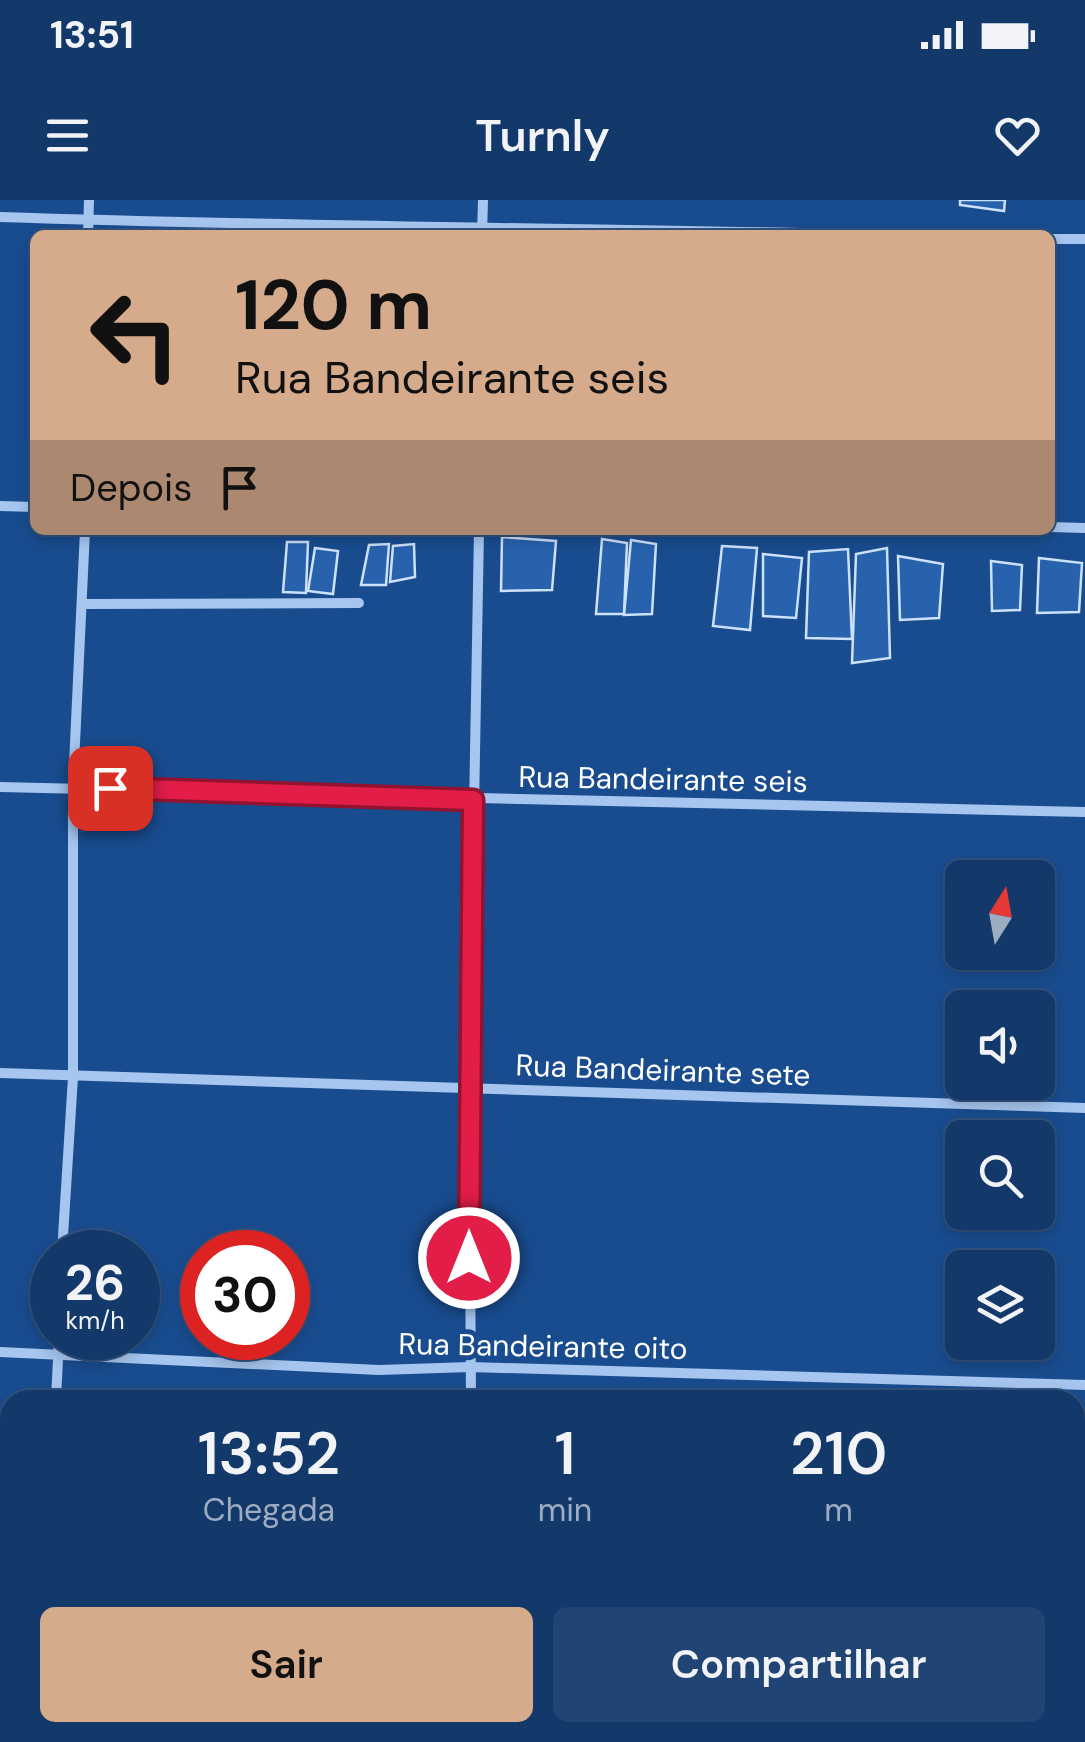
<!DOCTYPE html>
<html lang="pt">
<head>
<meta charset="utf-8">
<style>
  body { margin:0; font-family:"DM Sans",sans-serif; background:#204473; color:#f1f3f6; height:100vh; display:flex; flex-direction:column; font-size:38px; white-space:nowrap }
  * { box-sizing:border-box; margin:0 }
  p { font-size:32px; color:#9dacc1 }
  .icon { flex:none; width:55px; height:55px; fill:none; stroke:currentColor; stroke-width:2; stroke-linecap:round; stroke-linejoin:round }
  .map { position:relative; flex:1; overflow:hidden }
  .panel { position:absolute; left:0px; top:1190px; width:1085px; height:352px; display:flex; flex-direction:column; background:#13396b; border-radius:30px 30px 0 0; box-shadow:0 5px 15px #0003,0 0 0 2px #32537e }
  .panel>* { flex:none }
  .hud { position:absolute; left:30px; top:30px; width:1025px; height:305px; border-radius:15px; box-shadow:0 5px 15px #0003,0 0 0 2px #32537e; background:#d6ab8b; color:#111; overflow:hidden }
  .needle { width:65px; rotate:11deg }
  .fabs { position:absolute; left:945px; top:660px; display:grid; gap:20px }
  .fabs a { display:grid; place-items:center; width:110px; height:110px; border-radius:15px; background:#13396b; box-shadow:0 5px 15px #0003,0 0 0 2px #32537e; font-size:50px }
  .speed { position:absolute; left:30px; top:1030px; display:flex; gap:20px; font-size:50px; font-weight:700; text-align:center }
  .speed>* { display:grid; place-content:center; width:130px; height:130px; border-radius:50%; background:#13396b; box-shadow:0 5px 15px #0003,0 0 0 2px #32537e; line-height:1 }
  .speed small { font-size:25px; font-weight:400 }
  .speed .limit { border:15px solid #d22; background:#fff; color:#111 }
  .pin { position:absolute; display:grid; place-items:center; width:85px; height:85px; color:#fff; margin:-42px; border-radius:20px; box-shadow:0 5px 15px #0006 }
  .me { position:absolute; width:110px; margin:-55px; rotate:0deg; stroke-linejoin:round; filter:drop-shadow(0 0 8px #0008) }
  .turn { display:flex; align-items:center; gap:35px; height:210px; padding:0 40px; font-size:45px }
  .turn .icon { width:130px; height:130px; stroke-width:2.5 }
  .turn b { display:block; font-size:70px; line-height:85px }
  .then { display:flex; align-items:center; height:95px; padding:0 40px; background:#0003; gap:20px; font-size:38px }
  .eta { display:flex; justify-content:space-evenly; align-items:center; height:170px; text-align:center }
  .eta b { font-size:60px; font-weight:600; line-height:70px }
  .action { display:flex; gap:20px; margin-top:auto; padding:20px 40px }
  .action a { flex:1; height:115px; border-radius:15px; background:#d6ab8b; color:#111; font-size:40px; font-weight:600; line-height:115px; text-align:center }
  .action a+a { background:#204473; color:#f1f3f6 }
  .status { display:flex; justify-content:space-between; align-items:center; height:70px; padding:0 50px; background:#13396b; direction:ltr }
  .status svg { height:28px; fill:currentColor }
  header { display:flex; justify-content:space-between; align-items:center; height:130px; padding:0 40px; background:#13396b; font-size:45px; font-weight:600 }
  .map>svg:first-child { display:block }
  .building { fill:#2862ad; stroke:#cce1fa; stroke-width:2.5 }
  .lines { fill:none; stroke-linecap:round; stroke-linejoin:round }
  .street { stroke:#a6c6ef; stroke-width:10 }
  .route-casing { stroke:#92132f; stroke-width:25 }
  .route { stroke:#e11d48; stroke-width:18 }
  .labels { text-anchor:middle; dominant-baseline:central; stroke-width:10; stroke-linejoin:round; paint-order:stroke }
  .street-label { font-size:30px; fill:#fff; stroke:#194c8f }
</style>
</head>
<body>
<div class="status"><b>13:51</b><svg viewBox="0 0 49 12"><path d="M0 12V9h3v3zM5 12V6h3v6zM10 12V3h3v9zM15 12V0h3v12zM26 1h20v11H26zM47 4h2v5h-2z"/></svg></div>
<header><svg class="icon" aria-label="menu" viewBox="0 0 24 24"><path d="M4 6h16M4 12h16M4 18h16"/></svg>Turnly<svg class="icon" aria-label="heart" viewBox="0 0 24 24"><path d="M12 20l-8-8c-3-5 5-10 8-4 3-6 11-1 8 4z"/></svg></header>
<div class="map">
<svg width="1085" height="1542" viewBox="0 0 1085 1542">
  <rect width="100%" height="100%" fill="#194c8f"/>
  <g class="building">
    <polygon points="960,0 1005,0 1004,11 960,5"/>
    <polygon points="502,337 556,341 552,390 501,391"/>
    <polygon points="602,339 627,343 624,414 596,414"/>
    <polygon points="631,340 656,344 652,414 624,415"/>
    <polygon points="287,342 308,342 306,393 283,392"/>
    <polygon points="389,344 386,385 361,385 369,345"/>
    <polygon points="414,344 415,377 390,382 393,346"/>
    <polygon points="722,346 757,348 750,430 713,426"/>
    <polygon points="315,348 338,351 333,394 308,391"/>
    <polygon points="887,348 890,458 852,463 856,354"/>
    <polygon points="848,349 852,439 806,438 809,352"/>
    <polygon points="763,354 802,358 796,418 763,416"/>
    <polygon points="898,356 943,364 939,418 900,420"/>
    <polygon points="1039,358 1082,363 1079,412 1037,413"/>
    <polygon points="991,361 1022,365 1020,410 992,411"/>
  </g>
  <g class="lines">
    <g class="street">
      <path d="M0 17C297 27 594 28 892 35"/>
      <polyline points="88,35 89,0"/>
      <polyline points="482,35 483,0"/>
      <polyline points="1050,39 1085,39"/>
      <polyline points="0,306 35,307"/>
      <polyline points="1050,327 1085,328"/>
      <polyline points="85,404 359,403"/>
      <polyline points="0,587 1085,612"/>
      <polyline points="0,873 1085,908"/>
      <polyline points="62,1052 73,877 73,586 85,330"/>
      <polyline points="0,1152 379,1170 470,1167 1085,1185"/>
      <polyline points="56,1200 59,1138"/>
      <polyline points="471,1200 469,887 479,330"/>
      <polyline points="0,1483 10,1483"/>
      <polyline points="1075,1512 1085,1512"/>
      <polyline points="43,1542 43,1532"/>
      <polyline points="477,1542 478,1532"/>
    </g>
  </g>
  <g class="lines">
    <defs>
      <polyline id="route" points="110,588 473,600 469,1058"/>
    </defs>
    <use href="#route" class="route-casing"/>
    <use href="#route" class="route"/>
  </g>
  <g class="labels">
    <g class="street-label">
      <text transform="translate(663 579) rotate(1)">Rua Bandeirante seis</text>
      <text transform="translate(663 870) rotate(2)">Rua Bandeirante sete</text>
      <text transform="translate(543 1146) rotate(1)">Rua Bandeirante oito</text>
    </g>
  </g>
</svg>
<div class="fabs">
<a><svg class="needle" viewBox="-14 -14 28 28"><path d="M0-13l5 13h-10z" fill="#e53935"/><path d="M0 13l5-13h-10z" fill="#9dacc1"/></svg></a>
<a><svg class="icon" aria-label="sound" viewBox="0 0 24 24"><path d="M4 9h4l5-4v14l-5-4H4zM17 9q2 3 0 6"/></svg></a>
<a><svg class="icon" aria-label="search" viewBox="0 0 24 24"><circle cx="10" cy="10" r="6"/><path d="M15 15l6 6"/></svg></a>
<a><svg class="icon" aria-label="layers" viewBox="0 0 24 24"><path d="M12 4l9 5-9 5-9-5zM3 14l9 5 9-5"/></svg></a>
</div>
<div class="speed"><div>26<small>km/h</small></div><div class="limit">30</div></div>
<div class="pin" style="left:110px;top:588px;background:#d93025"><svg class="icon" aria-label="arrive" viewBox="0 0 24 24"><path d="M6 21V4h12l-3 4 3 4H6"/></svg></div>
<svg class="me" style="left:469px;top:1058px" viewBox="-20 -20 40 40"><circle r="17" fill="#e11d48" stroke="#fff" stroke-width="3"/><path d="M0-11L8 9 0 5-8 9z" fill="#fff"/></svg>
<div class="hud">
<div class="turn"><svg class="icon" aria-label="left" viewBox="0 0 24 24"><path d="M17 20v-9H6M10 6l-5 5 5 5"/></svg><div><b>120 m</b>Rua Bandeirante seis</div></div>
<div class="then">Depois<svg class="icon" aria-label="arrive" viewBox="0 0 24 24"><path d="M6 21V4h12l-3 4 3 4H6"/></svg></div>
</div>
<section class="panel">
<div class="eta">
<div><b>13:52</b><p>Chegada</p></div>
<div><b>1</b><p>min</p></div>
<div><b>210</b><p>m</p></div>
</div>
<div class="action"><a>Sair</a><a>Compartilhar</a></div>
</section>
</div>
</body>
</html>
